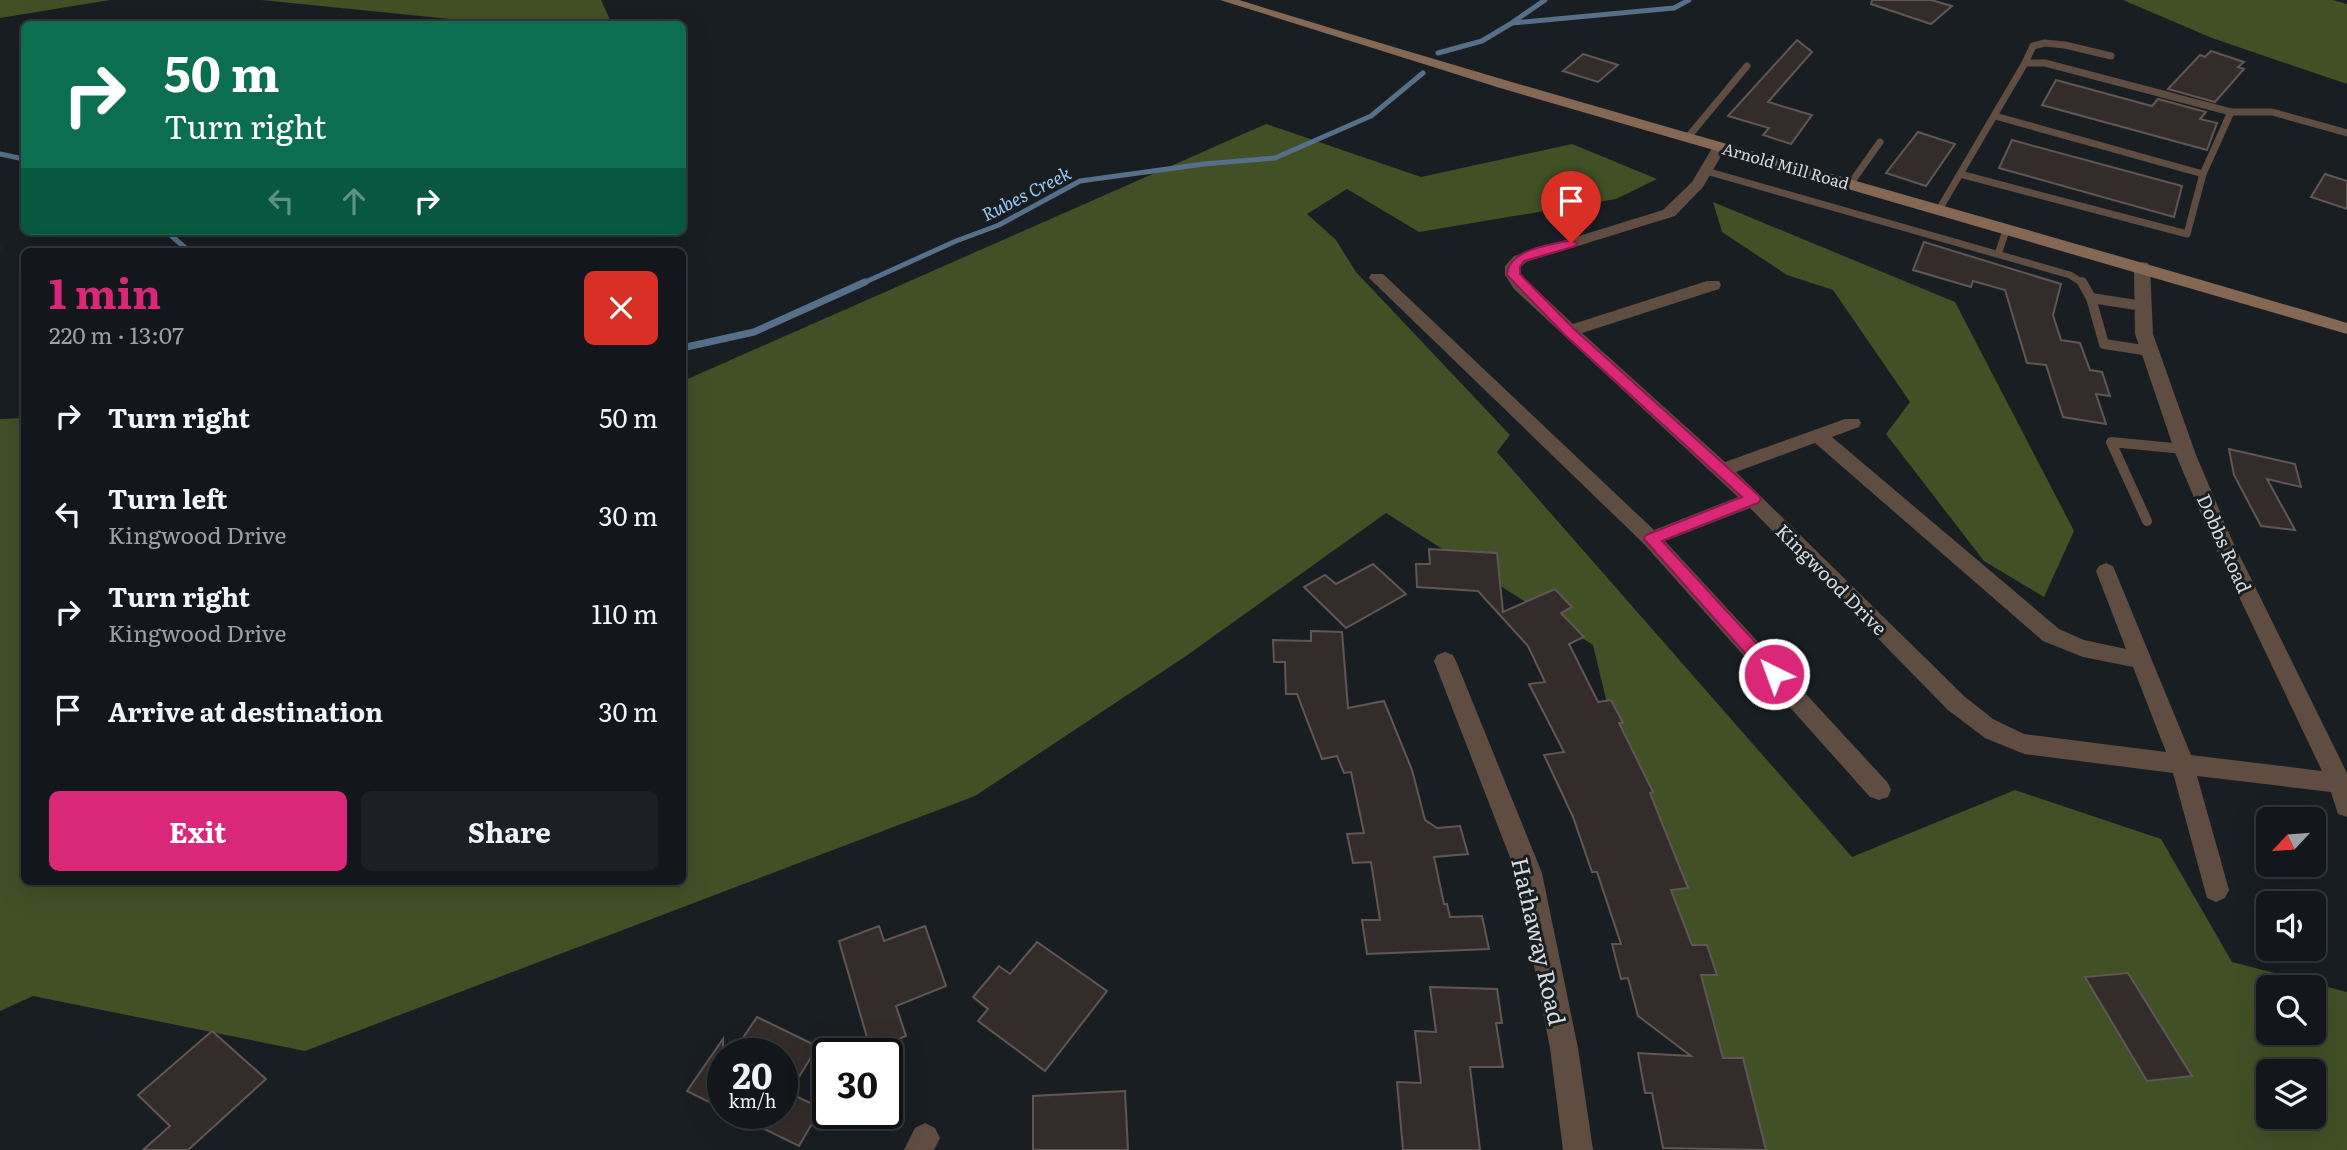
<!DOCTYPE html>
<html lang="en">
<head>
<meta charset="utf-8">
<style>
  body { margin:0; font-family:Literata,serif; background:#1c1f23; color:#f1f3f6; height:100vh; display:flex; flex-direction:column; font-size:26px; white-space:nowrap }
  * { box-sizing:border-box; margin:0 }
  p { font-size:23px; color:#9d9fa2 }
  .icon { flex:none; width:38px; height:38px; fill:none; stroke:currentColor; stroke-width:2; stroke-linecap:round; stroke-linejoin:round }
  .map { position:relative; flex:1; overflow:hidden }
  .sheet { position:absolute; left:21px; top:248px; width:665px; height:637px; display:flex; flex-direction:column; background:#13161a; border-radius:10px; box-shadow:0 7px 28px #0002,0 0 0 2px #323539 }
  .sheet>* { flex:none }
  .banner { position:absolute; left:21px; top:21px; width:665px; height:214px; border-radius:10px; box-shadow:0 7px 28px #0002,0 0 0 2px #323539; background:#0b6e4f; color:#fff; overflow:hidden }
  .needle { width:46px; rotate:244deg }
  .controls { position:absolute; left:2256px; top:807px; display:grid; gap:14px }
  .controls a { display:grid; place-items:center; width:70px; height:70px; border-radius:10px; background:#13161a; box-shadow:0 7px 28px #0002,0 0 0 2px #323539; font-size:35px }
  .speed { position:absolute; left:707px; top:1038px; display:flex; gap:14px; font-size:35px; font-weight:700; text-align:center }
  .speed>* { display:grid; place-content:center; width:91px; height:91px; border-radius:50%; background:#13161a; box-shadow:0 7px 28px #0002,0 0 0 2px #323539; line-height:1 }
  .speed small { font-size:18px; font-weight:400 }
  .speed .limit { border:4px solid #111; border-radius:10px; background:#fff; color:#111 }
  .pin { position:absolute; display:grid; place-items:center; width:60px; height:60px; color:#fff; margin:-72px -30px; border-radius:50% 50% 50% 0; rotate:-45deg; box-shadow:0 0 7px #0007 }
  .pin .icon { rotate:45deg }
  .me { position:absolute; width:77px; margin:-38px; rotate:318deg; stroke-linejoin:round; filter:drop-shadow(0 0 5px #0008) }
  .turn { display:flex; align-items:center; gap:24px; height:147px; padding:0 28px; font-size:32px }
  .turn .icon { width:91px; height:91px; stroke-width:2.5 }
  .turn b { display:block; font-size:49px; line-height:60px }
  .lanes { display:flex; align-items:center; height:66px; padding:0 28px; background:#0003; justify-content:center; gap:35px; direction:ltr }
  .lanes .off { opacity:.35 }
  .round { display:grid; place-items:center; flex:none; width:74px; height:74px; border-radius:10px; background:#1c1f23 }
  .headline { display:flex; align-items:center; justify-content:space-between; height:119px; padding:0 28px }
  h1 { font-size:42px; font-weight:700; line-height:52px; color:#db2777 }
  .cta { display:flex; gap:14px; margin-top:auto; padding:14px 28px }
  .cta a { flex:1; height:80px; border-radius:10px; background:#db2777; color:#fff; font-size:28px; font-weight:700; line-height:80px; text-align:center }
  .cta a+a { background:#1c1f23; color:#f1f3f6 }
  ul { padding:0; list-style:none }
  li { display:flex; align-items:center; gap:21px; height:98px; padding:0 28px }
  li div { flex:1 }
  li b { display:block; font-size:26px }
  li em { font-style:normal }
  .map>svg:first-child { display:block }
  .forest { fill:#415025; fill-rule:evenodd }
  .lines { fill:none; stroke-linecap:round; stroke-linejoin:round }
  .stream-far1 { stroke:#557088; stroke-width:5 }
  .stream { stroke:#557088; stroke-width:7 }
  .building { fill:#342c2b; stroke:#605755; stroke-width:2 }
  .lane-far1 { stroke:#5f4d41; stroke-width:7 }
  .lane { stroke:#5f4d41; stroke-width:10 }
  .street { fill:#5f4d41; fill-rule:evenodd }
  .secondary { fill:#846854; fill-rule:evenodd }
  .route { fill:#db2777; stroke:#8e194d; stroke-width:2 }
  .labels { text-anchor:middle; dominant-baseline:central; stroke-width:6; stroke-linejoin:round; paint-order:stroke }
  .far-street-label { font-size:16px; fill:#d6dadd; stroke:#191e23 }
  .far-water-label { font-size:18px; font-style:italic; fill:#99c8f4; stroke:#191e23 }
  .street-label { font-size:19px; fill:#d6dadd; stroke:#191e23 }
  .near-street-label { font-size:23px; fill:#d6dadd; stroke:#191e23 }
</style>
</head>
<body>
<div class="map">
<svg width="2347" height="1150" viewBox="0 0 2347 1150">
  <rect width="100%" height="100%" fill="#191e23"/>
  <g class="forest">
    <polygon points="0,0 110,0 0,18"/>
    <polygon points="261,0 601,0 612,24 500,24"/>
    <polygon points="2123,0 2333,0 2347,4 2347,84 2212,38"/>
    <path d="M1266 124 1421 177 1572 144 1657 179 1616 199 1419 232 1347 189 1307 214 1336 240 1356 272 1510 435 1497 452 1852 857 2015 790 2161 839 2232 962 2347 992V1150H1714L1593 645 1386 513 1186 656 975 796 305 1051 33 996 0 1011V419L24 418V882H682L683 381ZM2268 987H2314V1032H2268ZM2268 1071H2314V1116H2268Z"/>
    <polygon points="1713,202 1955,302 2074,531 2044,597 1984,561 1886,434 1910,402 1833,290 1787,275 1722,232"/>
  </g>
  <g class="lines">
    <g class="stream-far1">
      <polyline points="1513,22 1545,0"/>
      <polyline points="1438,53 1482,41 1512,23 1674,8 1689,0"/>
      <polyline points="0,154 24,159"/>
      <polyline points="166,231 190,252"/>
      <polyline points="861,284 956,241 999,225 1080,181 1204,164 1275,158 1371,116 1423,73"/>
    </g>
    <polyline class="stream" points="682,348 754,332 865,282"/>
  </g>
  <g class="building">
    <polygon points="1872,0 1931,0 1952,6 1931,24 1871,4"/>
    <polygon points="1797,40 1812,52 1768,102 1812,115 1791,144 1763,135 1769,128 1728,116"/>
    <polygon points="2211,51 2244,62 2238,67 2244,69 2215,102 2168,89 2200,55 2205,57"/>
    <polygon points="1583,54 1618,65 1598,82 1563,71"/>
    <polygon points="2056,80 2152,106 2158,99 2206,112 2200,119 2217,123 2207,150 2042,105"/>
    <polygon points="1918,132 1955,144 1926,186 1886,173"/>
    <polygon points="2012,140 2182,186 2174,217 1999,168"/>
    <polygon points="2325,174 2347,181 2347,209 2311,197"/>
    <polygon points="1924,242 2061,284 2053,315 2061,340 2080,343 2090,370 2102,372 2110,396 2096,394 2106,424 2063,417 2046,365 2027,363 2005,290 1973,281 1971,287 1913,270"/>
    <polygon points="2229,449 2295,464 2301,487 2267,479 2295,530 2261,526 2234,475"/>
    <polygon points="1429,549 1497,553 1503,612 1555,589 1572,607 1561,613 1584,637 1569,644 1598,702 1611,700 1623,723 1619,723 1653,792 1650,793 1688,888 1671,890 1692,945 1707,945 1717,975 1701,975 1723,1058 1743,1058 1766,1150 1663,1148 1652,1093 1645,1093 1638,1053 1691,1056 1638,1016 1628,978 1621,979 1612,944 1621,944 1597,872 1592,872 1573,817 1544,755 1564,752 1529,684 1545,682 1528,646 1478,591 1417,587 1416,564 1430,564"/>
    <polygon points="1373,564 1406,594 1346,628 1304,587 1325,575 1336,584"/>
    <polygon points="1311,631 1342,632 1348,708 1384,701 1412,770 1425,820 1437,828 1460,826 1468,854 1434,857 1444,904 1447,904 1450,917 1482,916 1489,949 1367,954 1362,920 1380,920 1371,862 1353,863 1347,834 1364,833 1351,772 1344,773 1337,756 1322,759 1297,694 1286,694 1285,662 1274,662 1273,640 1311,641"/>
    <polygon points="879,926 884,941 925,926 946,986 896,1006 906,1036 871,1051 839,941"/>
    <polygon points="1037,942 1107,991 1045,1071 978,1021 988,1009 973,997 999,966 1010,974"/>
    <polygon points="2128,973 2192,1076 2147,1081 2085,977"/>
    <polygon points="1430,987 1497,989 1502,1023 1496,1023 1503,1067 1470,1067 1480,1150 1403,1150 1397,1082 1421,1083 1415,1031 1436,1032"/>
    <polygon points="757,1017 833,1054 813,1054 789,1093 821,1108 799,1146 732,1113 782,1113 782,1054 732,1054"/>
    <polygon points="212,1031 266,1079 188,1150 143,1150 170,1126 138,1095"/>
    <polygon points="723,1039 723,1109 687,1091"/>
    <polygon points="1125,1091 1128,1150 1033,1150 1033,1096"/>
  </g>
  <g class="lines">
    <g class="lane-far1">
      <polyline points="2025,63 2033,46 2045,43 2065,45 2111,56"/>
      <polyline points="2231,112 2272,112 2347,133"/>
      <polyline points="1995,116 2203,174"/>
      <polyline points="1688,137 1747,66"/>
      <polyline points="1706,171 2070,275 2084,284"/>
      <polyline points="1851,183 1880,142"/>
      <polyline points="1940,208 2025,63 2045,63 2231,112 2203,174 2187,234 1960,174"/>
      <polyline points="1998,254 2007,228"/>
    </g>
    <g class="lane">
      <polyline points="2082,282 2091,298"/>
      <polyline points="2143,306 2091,298 2104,344 2150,351"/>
      <polyline points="2147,521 2111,442 2184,449"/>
    </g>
    <g class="street">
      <path d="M1720 142 1727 146 1703 187 1675 216 1526 262 1521 267V275L1573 324 1707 281H1719L1721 285 1719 289 1582 333 1725 462 1845 419H1859L1861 423 1859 427 1832 437 2059 629 2084 640 2126 649 2096 571 2099 566 2106 563 2113 566 2191 755 2322 771 2212 540 2176 455 2135 334 2134 267 2142 262 2148 263 2150 267 2153 334 2196 455 2232 540 2347 773V817L2338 814 2331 792 2197 776 2229 890 2225 898 2216 902 2207 898 2173 773 2024 754 1985 738 1948 710 1750 508 1665 541 1888 783 1891 790 1888 797 1879 800 1870 797 1644 544 1369 278 1371 274H1383L1654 530 1738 497 1514 289 1505 275V266L1514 256 1663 210 1692 182 1715 143ZM1815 443 2043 641 2083 657 2133 667 2166 752 2024 734 1993 719 1964 696 1736 472Z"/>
      <polygon points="1445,652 1453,655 1456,661 1542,873 1578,1048 1593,1150 1563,1150 1550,1048 1516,873 1434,661 1437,655"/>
      <polygon points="925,1123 935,1128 940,1138 934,1150 904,1150 915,1128"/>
    </g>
    <path class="secondary" d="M1220 0H1239C1607 114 1979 213 2347 323V334L1500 88Z"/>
  </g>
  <path class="route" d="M1571 240 1577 243 1576 246 1524 261 1520 267V274L1574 329 1758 495 1761 499 1758 503 1662 541 1780 669 1783 674 1780 679H1768L1644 539 1646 535 1742 497 1564 334 1507 275C1508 249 1550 245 1571 240Z"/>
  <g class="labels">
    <g class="far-street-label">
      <text transform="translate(1786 165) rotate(16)">Arnold Mill Road</text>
    </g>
    <g class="far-water-label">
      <text transform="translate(1026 193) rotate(-27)">Rubes Creek</text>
    </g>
    <g class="street-label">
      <text transform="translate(2225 543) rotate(66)">Dobbs Road</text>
      <text transform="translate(1832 579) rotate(45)">Kingwood Drive</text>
    </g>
    <g class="near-street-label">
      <text transform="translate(1540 941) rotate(77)">Hathaway Road</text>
    </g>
  </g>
</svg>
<div class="controls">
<a><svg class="needle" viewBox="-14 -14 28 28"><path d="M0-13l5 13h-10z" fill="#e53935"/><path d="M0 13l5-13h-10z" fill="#9d9fa2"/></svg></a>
<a><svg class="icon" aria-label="sound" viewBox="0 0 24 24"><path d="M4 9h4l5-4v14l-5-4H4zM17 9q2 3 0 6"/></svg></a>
<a><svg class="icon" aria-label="search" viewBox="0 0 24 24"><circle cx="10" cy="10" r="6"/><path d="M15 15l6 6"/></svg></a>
<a><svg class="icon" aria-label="layers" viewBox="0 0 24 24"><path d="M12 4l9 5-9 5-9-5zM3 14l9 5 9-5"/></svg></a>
</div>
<div class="speed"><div>20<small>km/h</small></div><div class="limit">30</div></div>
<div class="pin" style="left:1571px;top:243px;background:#d93025"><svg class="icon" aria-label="arrive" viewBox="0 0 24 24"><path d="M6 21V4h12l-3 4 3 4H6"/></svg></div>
<svg class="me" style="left:1774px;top:674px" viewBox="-20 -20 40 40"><circle r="17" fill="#db2777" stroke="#fff" stroke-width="3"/><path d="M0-11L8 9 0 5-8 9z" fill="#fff"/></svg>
<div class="banner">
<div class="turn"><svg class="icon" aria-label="right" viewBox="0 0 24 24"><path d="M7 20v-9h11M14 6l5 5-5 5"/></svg><div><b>50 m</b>Turn right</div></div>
<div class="lanes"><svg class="icon off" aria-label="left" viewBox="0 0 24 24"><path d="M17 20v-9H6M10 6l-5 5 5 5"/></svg><svg class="icon off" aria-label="ahead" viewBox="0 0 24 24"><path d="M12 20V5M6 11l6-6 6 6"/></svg><svg class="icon" aria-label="right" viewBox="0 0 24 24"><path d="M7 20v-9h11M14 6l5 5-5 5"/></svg></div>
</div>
<section class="sheet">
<div class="headline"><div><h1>1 min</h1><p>220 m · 13:07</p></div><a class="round" style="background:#d93025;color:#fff"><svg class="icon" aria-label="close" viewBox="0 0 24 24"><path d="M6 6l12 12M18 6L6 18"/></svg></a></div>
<ul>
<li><svg class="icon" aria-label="right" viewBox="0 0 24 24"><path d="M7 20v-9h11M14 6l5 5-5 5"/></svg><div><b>Turn right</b></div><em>50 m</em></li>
<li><svg class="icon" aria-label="left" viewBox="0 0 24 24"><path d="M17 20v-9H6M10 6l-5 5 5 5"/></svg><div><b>Turn left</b><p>Kingwood Drive</p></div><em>30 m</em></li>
<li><svg class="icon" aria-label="right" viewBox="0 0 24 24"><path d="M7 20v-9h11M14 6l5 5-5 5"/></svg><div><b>Turn right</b><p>Kingwood Drive</p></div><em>110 m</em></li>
<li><svg class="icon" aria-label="arrive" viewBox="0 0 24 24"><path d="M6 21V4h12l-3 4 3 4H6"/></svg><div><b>Arrive at destination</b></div><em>30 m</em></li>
</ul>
<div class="cta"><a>Exit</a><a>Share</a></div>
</section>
</div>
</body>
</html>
